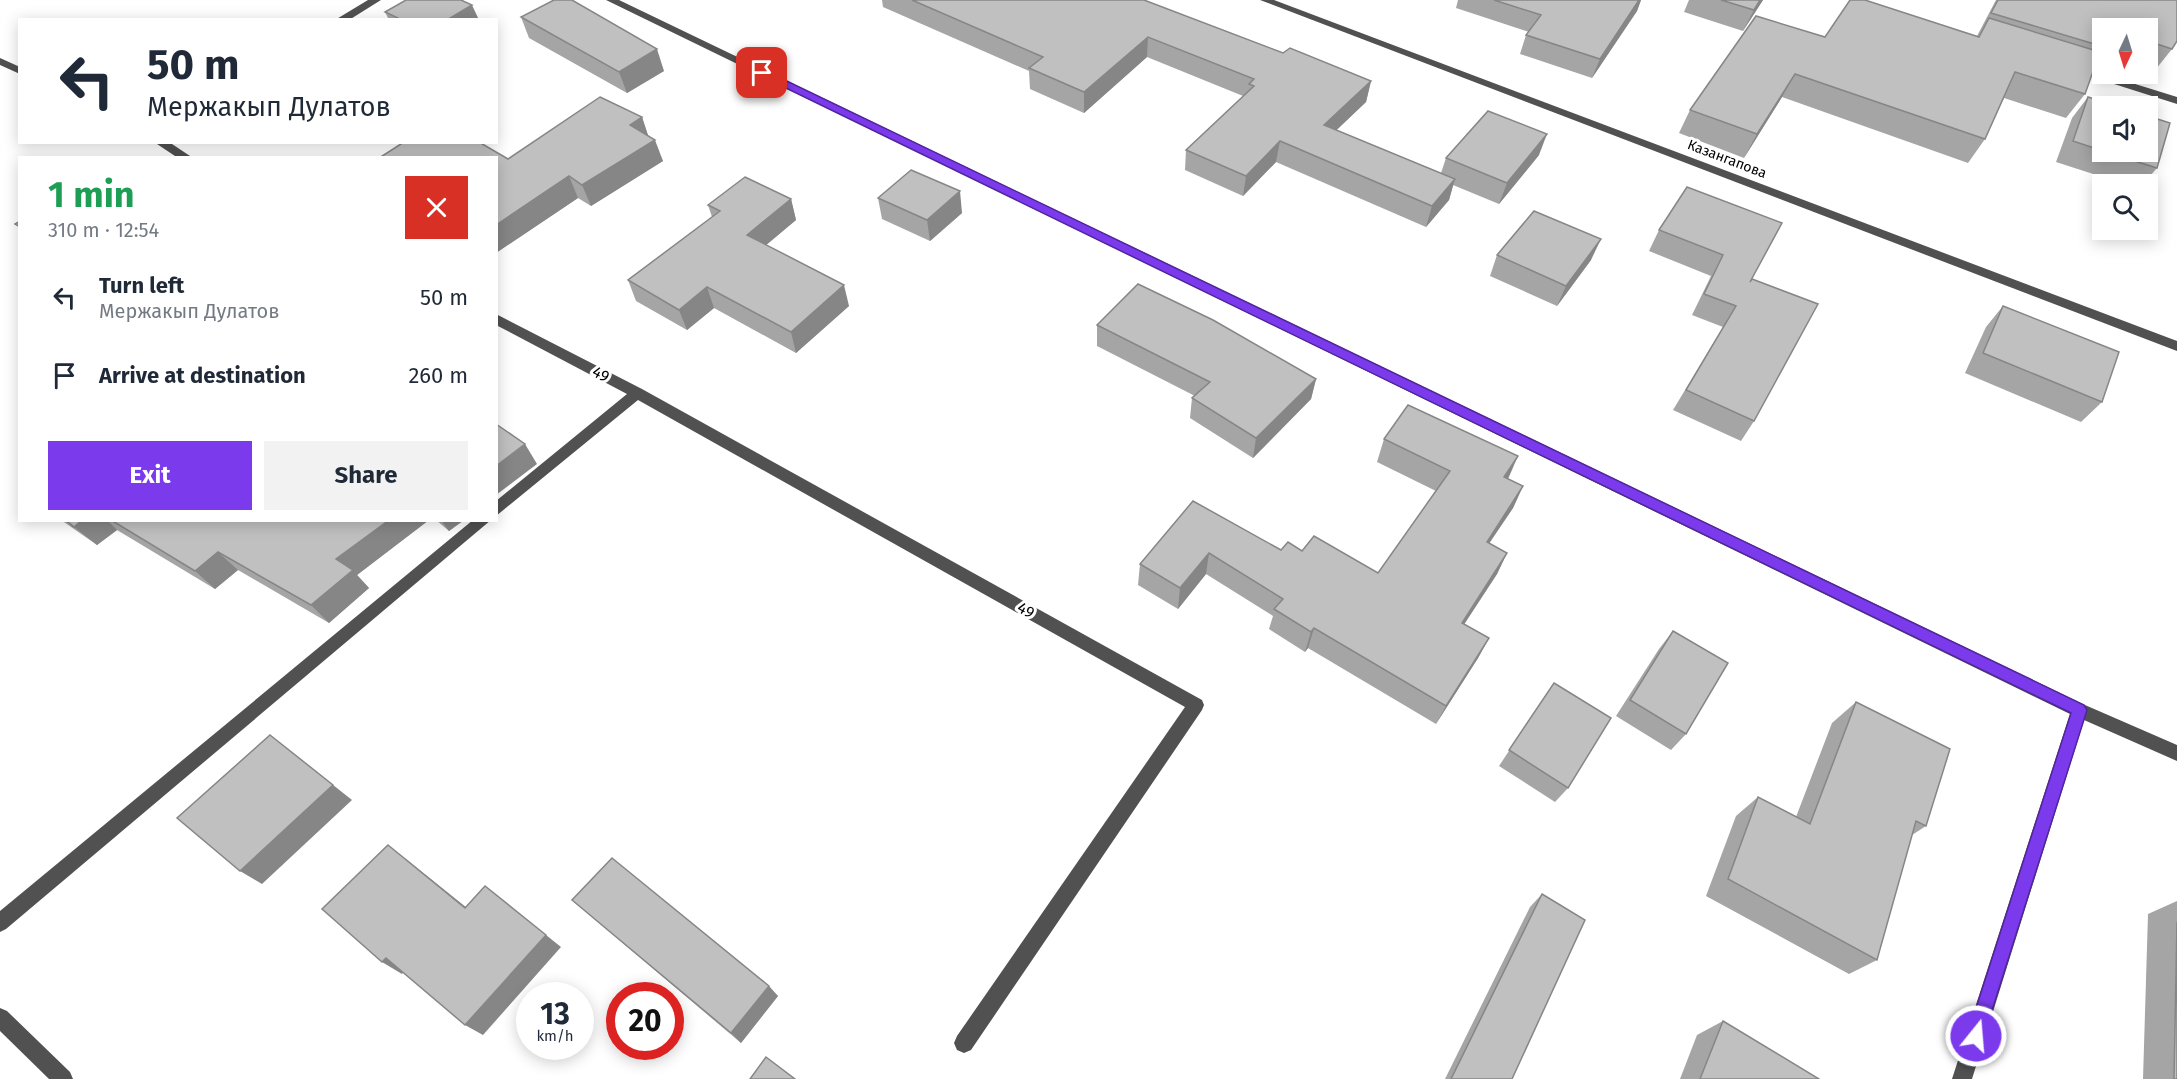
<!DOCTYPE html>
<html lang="en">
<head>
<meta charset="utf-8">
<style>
  body { margin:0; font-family:"Fira Sans",sans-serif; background:#f2f2f3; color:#1f2937; height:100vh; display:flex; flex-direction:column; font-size:22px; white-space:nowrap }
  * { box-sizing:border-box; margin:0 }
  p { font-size:20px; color:#747a83 }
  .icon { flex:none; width:33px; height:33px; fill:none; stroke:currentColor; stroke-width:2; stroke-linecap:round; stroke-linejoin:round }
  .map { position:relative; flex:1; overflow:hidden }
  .side { position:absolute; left:18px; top:156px; width:480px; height:366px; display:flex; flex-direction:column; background:#fff; border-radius:0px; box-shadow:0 3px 15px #0003 }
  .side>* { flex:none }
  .banner { position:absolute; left:18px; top:18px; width:480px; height:126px; border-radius:0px; box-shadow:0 3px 15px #0003; background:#fff; color:#1f2937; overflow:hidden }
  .needle { width:39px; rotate:184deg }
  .fabs { position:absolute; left:2092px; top:18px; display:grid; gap:12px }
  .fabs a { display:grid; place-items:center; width:66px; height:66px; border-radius:0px; background:#fff; box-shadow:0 3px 15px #0003; font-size:30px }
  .speed { position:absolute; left:516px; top:982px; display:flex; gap:12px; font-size:30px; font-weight:700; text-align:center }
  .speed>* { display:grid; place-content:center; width:78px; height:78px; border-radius:50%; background:#fff; box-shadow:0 3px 15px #0003; line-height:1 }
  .speed small { font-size:15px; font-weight:400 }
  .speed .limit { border:9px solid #d22; background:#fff; color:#111 }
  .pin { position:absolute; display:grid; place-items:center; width:51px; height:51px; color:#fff; margin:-26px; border-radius:12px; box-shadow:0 3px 9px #0006 }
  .me { position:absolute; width:66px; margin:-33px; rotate:17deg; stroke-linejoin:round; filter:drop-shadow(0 0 4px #0008) }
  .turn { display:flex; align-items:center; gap:21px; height:126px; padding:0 30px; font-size:27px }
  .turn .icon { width:78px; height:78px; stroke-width:2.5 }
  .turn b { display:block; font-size:42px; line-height:51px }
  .round { display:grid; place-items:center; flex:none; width:63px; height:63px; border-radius:0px; background:#f2f2f3 }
  .headline { display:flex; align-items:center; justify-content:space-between; height:102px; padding:0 30px }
  h1 { font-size:36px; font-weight:700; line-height:45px; color:#1e9e55 }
  .action { display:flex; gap:12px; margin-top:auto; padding:12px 30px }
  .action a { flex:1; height:69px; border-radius:0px; background:#7c3aed; color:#fff; font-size:24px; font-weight:700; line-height:69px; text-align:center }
  .action a+a { background:#f2f2f3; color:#1f2937 }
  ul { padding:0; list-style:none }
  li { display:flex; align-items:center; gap:18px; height:78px; padding:0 30px }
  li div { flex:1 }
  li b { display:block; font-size:22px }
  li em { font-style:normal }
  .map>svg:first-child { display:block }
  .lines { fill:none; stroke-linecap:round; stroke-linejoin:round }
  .minor { fill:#515151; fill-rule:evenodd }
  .wall { fill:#a5a5a5 }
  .shaded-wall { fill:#868686 }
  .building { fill:#c0c0c0; stroke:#868686; stroke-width:1.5 }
  .route { fill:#7c3aed; stroke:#51269a; stroke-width:1.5 }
  .labels { text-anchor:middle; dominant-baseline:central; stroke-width:6; stroke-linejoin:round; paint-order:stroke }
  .far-street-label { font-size:14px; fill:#000; stroke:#fff }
  .street-label { font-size:16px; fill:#000; stroke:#fff }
</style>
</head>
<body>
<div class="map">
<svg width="2177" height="1079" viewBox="0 0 2177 1079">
  <rect width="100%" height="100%" fill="#fff"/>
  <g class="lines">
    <g class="minor">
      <polygon points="368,0 381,0 349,20 335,20"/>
      <polygon points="606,0 619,0 2085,705 2177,745 2177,761 2084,720 1972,1079 1952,1079 2070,714"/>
      <polygon points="1260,0 1274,0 2177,341 2177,351"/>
      <polygon points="0,58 20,67 20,74 0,65"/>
      <polygon points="2074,65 2177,97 2177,104 2070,70 2070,66"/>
      <polygon points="154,142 169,142 193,158 178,158"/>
      <polygon points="496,314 642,389 1202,700 1204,705 1202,710 971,1050 964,1053 957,1050 954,1043 957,1036 1185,707 638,400 496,516 496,501 627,394 496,325"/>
      <polygon points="473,520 491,520 6,929 0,932 0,911"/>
      <polygon points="0,1008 7,1011 70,1072 73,1079 49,1079 0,1031"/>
    </g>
  </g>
  <g class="wall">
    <polygon points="882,0 1144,0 1283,53 1371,81 1366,102 1336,130 1441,173 1446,158 1539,155 1499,204 1453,185 1449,200 1426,227 1276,162 1243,196 1185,170 1186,150 1243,96 1147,57 1084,113 1030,89 1029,71 883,7"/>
    <polygon points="1458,0 1641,0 1637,11 1592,78 1520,54 1526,35 1529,32 1456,8"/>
    <polygon points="1689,0 1763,0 1743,31 1684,12"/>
    <polygon points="1996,0 2177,0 2172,49 2156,69 2148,66 2148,28 2103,28 2103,51 2099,49 2097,51 2085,94 2066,118 2004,98 1985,139 1968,163 1782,97 1744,158 1679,133 1690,110 1825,37 1977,36"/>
    <polygon points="385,12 479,20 389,20"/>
    <polygon points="521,17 664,71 627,93 529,38"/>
    <polygon points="2088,97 2103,106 2103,152 2148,152 2157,168 2143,184 2124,184 2056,162 2072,118"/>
    <polygon points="642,117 648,136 663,161 591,206 578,198 496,253 496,158 508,159"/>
    <polygon points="1687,187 1750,282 1754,421 1741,441 1673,410 1723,327 1692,315 1711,276 1649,251 1659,230"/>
    <polygon points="878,198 962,213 930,241 882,219"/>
    <polygon points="791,199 796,220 766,245 849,306 796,353 714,308 687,330 636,301 628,280 712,217 708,205"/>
    <polygon points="1497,255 1591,260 1557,306 1490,276"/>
    <polygon points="2003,306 2102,402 2081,422 1965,373 1986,327"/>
    <polygon points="1097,325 1316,379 1311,399 1253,458 1190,418 1192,398 1195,396 1097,346"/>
    <polygon points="1384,439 1507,479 1523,486 1513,508 1489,543 1507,553 1497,574 1464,624 1489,638 1478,658 1436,724 1308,648 1305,652 1269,629 1273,616 1206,574 1178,609 1138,585 1140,564 1193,501 1281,550 1302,551 1378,573 1436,491 1377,462"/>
    <polygon points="61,520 429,520 357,575 369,588 329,623 238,570 215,589 117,530 97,545"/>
    <polygon points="436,520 464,520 449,531"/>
    <polygon points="1673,631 1686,734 1671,750 1616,716 1659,649"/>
    <polygon points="1554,683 1568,788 1555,802 1499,766"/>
    <polygon points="1856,702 1926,826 1912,835 1877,960 1849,974 1706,896 1736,816 1758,797 1796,817 1832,723"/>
    <polygon points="1542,894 1512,1079 1445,1079 1530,907"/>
    <polygon points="572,900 778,996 741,1043"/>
    <polygon points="2177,901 2177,1079 2143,1079 2148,914"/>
    <polygon points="1723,1021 1819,1079 1680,1079 1697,1035"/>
  </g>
  <g class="shaded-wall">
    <polygon points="1639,0 1641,0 1637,11 1592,78 1600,59"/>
    <polygon points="1760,0 1763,0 1743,31 1754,10"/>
    <polygon points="472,5 479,20 447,20"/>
    <polygon points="1148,37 1147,57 1084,113 1084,92"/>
    <polygon points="657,49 664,71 627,93 619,72"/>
    <polygon points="1795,74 1782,97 1744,158 1757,134"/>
    <polygon points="1371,81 1366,102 1320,146 1324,125"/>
    <polygon points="642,117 649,138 630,125"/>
    <polygon points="1547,134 1539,155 1499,204 1507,183"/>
    <polygon points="655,140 663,161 591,206 582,185"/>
    <polygon points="1280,141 1276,162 1243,196 1246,176"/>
    <polygon points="569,176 578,198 496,253 496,225"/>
    <polygon points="1455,179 1449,200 1426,227 1432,206"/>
    <polygon points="960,191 962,213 930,241 927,220"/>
    <polygon points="791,199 796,220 753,256 747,235"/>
    <polygon points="1601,239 1591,260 1557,306 1566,286"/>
    <polygon points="844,285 849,306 796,353 791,332"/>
    <polygon points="707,287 714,308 687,330 679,310"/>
    <polygon points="1316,379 1311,399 1253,458 1256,438"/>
    <polygon points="525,444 537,464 496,495 496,466"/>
    <polygon points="1518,456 1508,479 1504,477"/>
    <polygon points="1523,486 1513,508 1476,563 1487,542"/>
    <polygon points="82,520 107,520 117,530 97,545 74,527"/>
    <polygon points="389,520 429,520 357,575 369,588 329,623 311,605 336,559"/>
    <polygon points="441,520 464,520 449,531"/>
    <polygon points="218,552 238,570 215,589 195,571"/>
    <polygon points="1209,553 1206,574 1178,609 1180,588"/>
    <polygon points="1507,553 1497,574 1452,643 1462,623"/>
    <polygon points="1314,628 1308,648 1305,652 1311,632"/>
    <polygon points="1489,638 1478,658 1436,724 1446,706"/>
    <polygon points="270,735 352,800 262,884 240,871"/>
    <polygon points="388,845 406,859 482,920 465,908"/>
    <polygon points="546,935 561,947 483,1035 465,1025"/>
    <polygon points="386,958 405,970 402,974 382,962"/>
    <polygon points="769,986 778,996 741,1043 731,1033"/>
  </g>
  <g class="building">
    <polygon points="406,0 461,0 472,5 447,20 402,20 385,12"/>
    <polygon points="554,0 572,0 657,49 619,72 521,17"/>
    <polygon points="912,0 1144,0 1283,53 1290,48 1371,81 1324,125 1455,179 1432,206 1280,141 1246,176 1186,150 1254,86 1249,84 1254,79 1148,37 1084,92 1029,68 1043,57"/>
    <polygon points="1494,0 1639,0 1600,59 1526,35 1541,15"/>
    <polygon points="1721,0 1760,0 1754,10"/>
    <polygon points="1850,0 1865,0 1979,37 1989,18 2100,52 2085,94 2015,72 1985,139 1795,74 1757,134 1690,110 1756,16 1825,37"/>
    <polygon points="1998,0 2177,0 2177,41 2172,49 2148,41 2148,28 2112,28 2108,27 2108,28 2103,28 2103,41 2101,46 1991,13"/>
    <polygon points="600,97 642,117 630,125 655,140 582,185 569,176 496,225 496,158 379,158 404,142 479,142 508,159"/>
    <polygon points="2088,97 2119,106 2103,106 2103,151 2073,141"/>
    <polygon points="1488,111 1547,134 1507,183 1446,158"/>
    <polygon points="2148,116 2170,123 2157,168 2106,152 2148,152"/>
    <polygon points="911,170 960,191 927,220 878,198"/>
    <polygon points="745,177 791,199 747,235 844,285 791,332 707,287 679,310 628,280 720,211 708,205"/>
    <polygon points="1687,187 1782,223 1750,282 1752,279 1818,304 1754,421 1686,390 1736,306 1704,294 1723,255 1659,230"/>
    <polygon points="1534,211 1601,239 1566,286 1497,255"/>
    <polygon points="20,221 20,227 15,224"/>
    <polygon points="1138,284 1213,320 1316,379 1256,438 1192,398 1210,382 1097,325"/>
    <polygon points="2003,306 2119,352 2102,402 1983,353"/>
    <polygon points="1408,405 1518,456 1504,477 1523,486 1487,542 1507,553 1462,623 1489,638 1446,706 1314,628 1311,632 1274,609 1283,599 1209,553 1180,588 1140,564 1193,501 1281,550 1288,542 1302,551 1314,536 1378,573 1450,471 1384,439"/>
    <polygon points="496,424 525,444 496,466"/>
    <polygon points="66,520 82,520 74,527"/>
    <polygon points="111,520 389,520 336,559 353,570 311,605 218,552 195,571"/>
    <polygon points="1673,631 1728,663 1686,734 1630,700"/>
    <polygon points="1554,683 1611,718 1568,788 1509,750"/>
    <polygon points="1856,702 1950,749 1926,826 1916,821 1877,960 1728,879 1758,797 1810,824"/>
    <polygon points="270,735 333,785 240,871 177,818"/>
    <polygon points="388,845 465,908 485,886 546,935 465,1025 386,958 382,962 322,909"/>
    <polygon points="612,858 769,986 731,1033 572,900"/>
    <polygon points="1542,894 1585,920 1512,1079 1451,1079"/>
    <polygon points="2177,922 2177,1079 2174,1079"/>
    <polygon points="1723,1021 1819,1079 1700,1079"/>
    <polygon points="766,1057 795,1079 750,1079"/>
  </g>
  <polygon class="route" points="759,71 766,71 2084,705 2087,710 1982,1042 1976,1044 1970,1042 1967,1036 2071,713 759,75"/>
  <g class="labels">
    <g class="far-street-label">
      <text transform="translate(1727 159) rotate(21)">Казангапова</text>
    </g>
    <g class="street-label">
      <text transform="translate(601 374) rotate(28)">49</text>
      <text transform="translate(1026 610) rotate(29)">49</text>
    </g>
  </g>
</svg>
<div class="fabs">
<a><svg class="needle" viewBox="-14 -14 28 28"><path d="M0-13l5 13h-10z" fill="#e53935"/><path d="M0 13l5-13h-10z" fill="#747a83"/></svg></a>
<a><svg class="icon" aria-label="sound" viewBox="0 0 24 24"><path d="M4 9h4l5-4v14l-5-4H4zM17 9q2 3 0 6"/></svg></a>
<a><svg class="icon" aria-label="search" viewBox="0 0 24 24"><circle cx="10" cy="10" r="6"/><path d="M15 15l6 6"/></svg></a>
</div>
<div class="speed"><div>13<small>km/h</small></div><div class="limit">20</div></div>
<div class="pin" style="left:762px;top:73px;background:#d93025"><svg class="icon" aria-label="arrive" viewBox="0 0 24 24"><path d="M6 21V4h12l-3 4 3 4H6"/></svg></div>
<svg class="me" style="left:1976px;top:1036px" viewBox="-20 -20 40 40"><circle r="17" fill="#7c3aed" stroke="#fff" stroke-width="3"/><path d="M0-11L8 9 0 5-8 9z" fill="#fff"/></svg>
<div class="banner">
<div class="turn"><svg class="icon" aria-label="left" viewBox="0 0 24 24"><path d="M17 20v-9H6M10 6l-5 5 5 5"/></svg><div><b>50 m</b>Мержакып Дулатов</div></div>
</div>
<section class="side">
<div class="headline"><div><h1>1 min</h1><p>310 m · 12:54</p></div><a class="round" style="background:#d93025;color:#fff"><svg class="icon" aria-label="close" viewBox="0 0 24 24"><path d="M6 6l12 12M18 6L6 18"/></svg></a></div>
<ul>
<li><svg class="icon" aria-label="left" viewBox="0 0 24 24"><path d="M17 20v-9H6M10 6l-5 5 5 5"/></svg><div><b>Turn left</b><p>Мержакып Дулатов</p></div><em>50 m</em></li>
<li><svg class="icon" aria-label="arrive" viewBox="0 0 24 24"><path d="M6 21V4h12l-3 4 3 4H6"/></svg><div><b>Arrive at destination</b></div><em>260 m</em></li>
</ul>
<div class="action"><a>Exit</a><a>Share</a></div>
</section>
</div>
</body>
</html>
